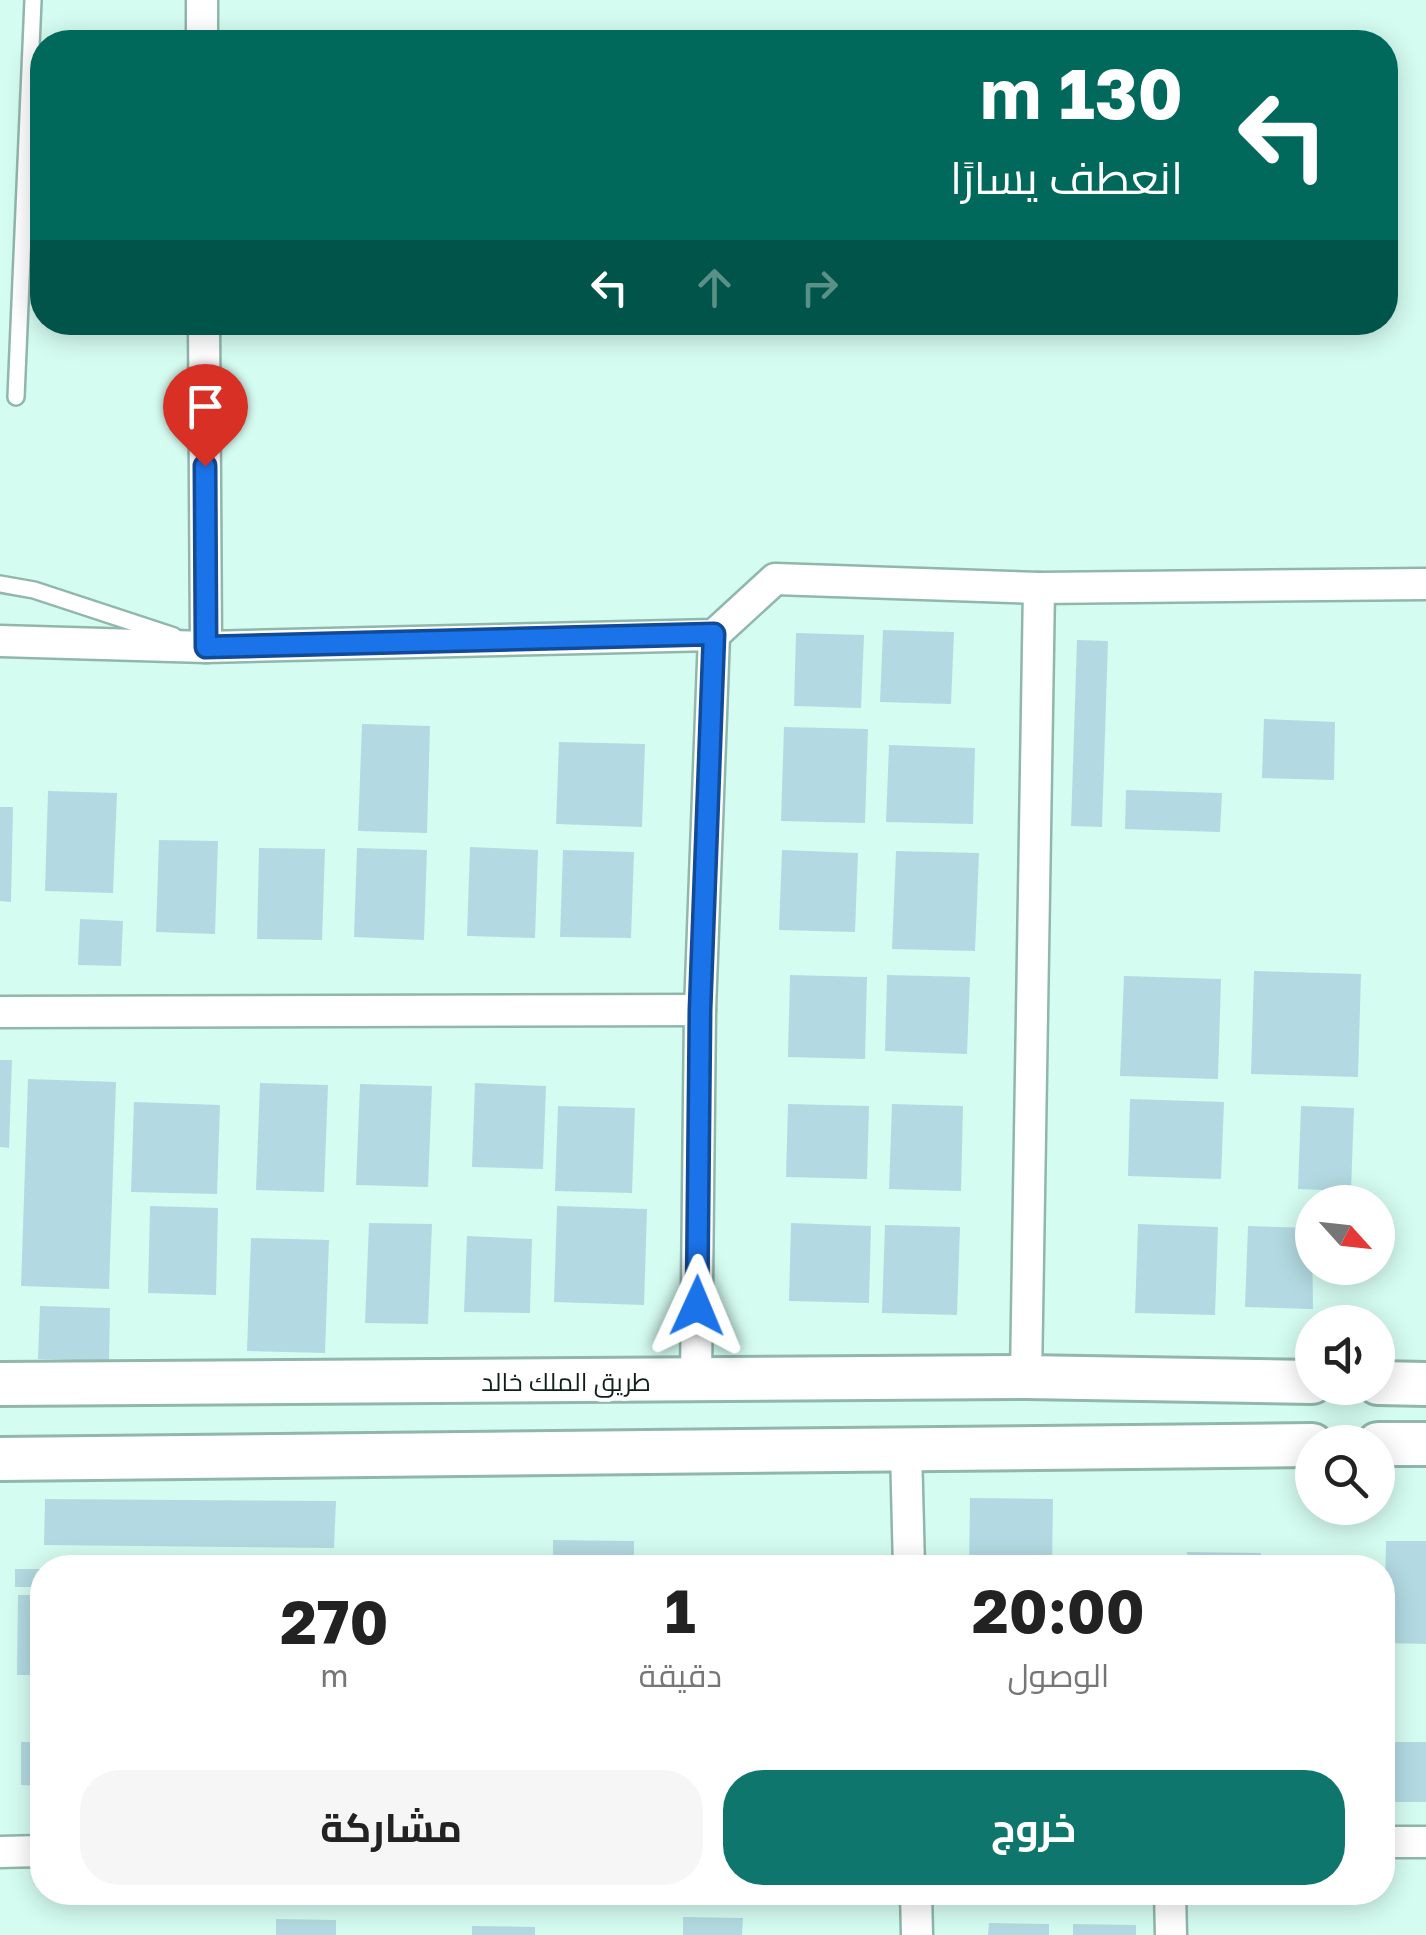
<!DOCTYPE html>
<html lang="ar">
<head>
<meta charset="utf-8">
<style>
  body { margin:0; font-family:"Golos Text",Cairo,sans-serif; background:#f6f6f6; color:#222; direction:rtl; height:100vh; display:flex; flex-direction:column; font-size:38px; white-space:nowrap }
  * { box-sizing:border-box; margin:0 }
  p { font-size:32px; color:#767676 }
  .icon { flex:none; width:55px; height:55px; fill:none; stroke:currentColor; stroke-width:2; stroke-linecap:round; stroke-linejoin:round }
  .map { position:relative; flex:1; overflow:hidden; direction:ltr }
  .drawer { position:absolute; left:30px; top:1555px; width:1365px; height:350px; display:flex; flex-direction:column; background:#fff; border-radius:40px; box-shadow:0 5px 25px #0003; direction:rtl }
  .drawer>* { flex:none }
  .guide { position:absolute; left:30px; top:30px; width:1368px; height:305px; border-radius:40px; box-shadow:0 5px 25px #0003; direction:rtl; background:#00695c; color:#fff; overflow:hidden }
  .needle { width:65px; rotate:117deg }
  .fabs { position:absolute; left:1295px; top:1185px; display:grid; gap:20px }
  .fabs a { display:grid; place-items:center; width:100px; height:100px; border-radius:50%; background:#fff; box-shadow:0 5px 25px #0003; font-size:50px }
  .pin { position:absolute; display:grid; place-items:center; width:85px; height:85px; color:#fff; margin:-102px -42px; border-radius:50% 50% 50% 0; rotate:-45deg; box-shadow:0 0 10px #0007 }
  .pin .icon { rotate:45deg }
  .me { position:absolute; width:110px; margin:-55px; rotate:1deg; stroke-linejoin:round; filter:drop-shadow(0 0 8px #0008) }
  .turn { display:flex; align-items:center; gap:35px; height:210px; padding:0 50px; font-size:45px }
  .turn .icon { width:130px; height:130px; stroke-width:2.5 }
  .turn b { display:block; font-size:70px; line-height:85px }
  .lanes { display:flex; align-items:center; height:95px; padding:0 50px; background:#0003; justify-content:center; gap:50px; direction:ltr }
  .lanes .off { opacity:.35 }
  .eta { display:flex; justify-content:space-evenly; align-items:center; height:170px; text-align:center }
  .eta b { font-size:60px; font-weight:700; line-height:70px }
  .button { display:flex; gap:20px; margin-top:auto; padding:20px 50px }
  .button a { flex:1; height:115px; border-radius:40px; background:#0f766e; color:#fff; font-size:40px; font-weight:700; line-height:115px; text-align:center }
  .button a+a { background:#f6f6f6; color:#222 }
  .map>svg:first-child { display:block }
  .building { fill:#b3dae2 }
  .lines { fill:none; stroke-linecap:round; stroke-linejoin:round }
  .service-casing { stroke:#91b6ac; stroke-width:20 }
  .minor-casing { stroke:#91b6ac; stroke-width:35 }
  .secondary-casing { stroke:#91b6ac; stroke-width:48 }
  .service { stroke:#fff; stroke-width:15 }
  .minor { stroke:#fff; stroke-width:30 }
  .secondary { stroke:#fff; stroke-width:42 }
  .route-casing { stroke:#114b97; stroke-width:25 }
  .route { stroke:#1a73e8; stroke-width:18 }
  .labels { text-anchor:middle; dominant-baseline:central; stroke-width:8; stroke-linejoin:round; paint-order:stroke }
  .street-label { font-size:25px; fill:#101f1b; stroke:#fff }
</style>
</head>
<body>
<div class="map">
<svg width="1426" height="1935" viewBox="0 0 1426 1935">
  <rect width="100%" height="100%" fill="#d5fcf1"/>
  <g class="building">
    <polygon points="883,630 954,632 951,704 880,702"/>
    <polygon points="796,633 864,635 861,708 794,706"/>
    <polygon points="1077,640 1108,641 1102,827 1071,826"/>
    <polygon points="1264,719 1335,722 1334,780 1262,778"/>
    <polygon points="362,724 430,726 427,833 358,831"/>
    <polygon points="784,727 868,729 865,823 781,821"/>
    <polygon points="559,742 645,744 642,827 556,824"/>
    <polygon points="889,745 975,748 973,824 886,822"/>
    <polygon points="1126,790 1222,793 1220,832 1125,829"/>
    <polygon points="48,791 117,793 113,893 45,891"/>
    <polygon points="0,807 13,807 11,902 0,901"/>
    <polygon points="159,840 218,841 215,934 156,932"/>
    <polygon points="470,847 538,850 535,938 467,936"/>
    <polygon points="259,848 325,849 322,940 257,939"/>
    <polygon points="357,848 427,850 424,940 354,937"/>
    <polygon points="563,850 634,852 631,938 560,937"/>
    <polygon points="782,850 858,853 855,932 779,930"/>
    <polygon points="896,851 979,853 975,951 892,949"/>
    <polygon points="80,919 123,921 121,966 78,965"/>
    <polygon points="1254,971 1361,974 1358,1077 1251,1074"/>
    <polygon points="790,975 867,977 865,1059 788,1057"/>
    <polygon points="887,975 970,977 967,1054 885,1051"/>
    <polygon points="1124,976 1221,979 1218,1079 1120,1076"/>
    <polygon points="0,1060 12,1060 9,1148 0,1147"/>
    <polygon points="28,1079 116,1082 109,1289 21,1286"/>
    <polygon points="260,1083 328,1085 324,1192 256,1190"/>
    <polygon points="475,1083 546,1086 543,1169 472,1167"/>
    <polygon points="360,1084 432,1086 428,1187 356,1185"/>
    <polygon points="1130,1099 1224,1102 1221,1179 1128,1176"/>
    <polygon points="134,1102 220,1105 217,1194 131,1192"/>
    <polygon points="788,1104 869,1106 867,1179 786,1177"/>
    <polygon points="892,1104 963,1106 961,1191 889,1189"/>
    <polygon points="558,1106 635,1108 632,1193 555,1191"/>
    <polygon points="1301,1106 1354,1108 1351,1191 1298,1189"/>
    <polygon points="150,1206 218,1208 216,1295 148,1293"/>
    <polygon points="557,1206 647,1209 644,1305 554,1302"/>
    <polygon points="369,1223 432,1224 428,1324 365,1323"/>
    <polygon points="791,1223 871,1226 869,1303 789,1301"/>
    <polygon points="1138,1224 1218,1227 1215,1315 1135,1313"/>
    <polygon points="885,1225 960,1227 957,1315 882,1313"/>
    <polygon points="1248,1226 1312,1228 1313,1309 1245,1307"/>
    <polygon points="467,1236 532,1239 530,1313 464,1312"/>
    <polygon points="251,1238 329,1240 325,1353 247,1351"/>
    <polygon points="40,1306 110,1308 109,1361 38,1359"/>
    <polygon points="970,1498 1053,1499 1052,1568 969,1568"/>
    <polygon points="45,1499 336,1501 334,1548 44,1545"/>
    <polygon points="553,1540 634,1541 634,1568 553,1568"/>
    <polygon points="1386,1541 1426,1541 1426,1644 1384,1643"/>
    <polygon points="1187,1552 1261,1553 1261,1568 1187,1568"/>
    <polygon points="666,1560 734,1561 734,1568 666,1568"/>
    <rect x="15" y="1569" width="27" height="18"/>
    <polygon points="18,1595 42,1595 42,1675 17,1675"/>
    <polygon points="21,1742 42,1742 42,1786 21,1785"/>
    <rect x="1382" y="1742" width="44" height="60"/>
    <polygon points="683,1917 743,1918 742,1935 683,1935"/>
    <polygon points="276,1919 336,1920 336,1935 276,1935"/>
    <polygon points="989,1923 1049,1924 1049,1935 988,1935"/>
    <polygon points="1073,1924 1136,1925 1136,1935 1073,1935"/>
    <polygon points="472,1926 535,1927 535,1935 472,1935"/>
  </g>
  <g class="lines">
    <defs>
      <g id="service">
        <polyline points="16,397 33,0"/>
        <polyline points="0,584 34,590 174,636"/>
      </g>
      <g id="minor">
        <polyline points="202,0 202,42"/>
        <polyline points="204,322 206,647"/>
        <polyline points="0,641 206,647 714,635 775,579 1039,588 1426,584"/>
        <polyline points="0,1012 700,1010"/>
        <polyline points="1026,1377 1039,588"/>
        <polyline points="696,1380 700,1010 714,635"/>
        <polyline points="906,1449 909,1568"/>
        <polyline points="1382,1842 1426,1842"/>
        <polyline points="0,1852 42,1851"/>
        <polyline points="916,1892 917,1935"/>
        <polyline points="1170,1892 1171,1935"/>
      </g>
      <g id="secondary">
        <polyline points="1378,1383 1426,1384"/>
        <polyline points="0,1384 1026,1377 1312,1382"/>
        <polyline points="1378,1444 1426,1444"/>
        <polyline points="0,1459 1312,1445"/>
      </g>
    </defs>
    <use href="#service" class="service-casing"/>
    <use href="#minor" class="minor-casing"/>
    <use href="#secondary" class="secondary-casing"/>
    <use href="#service" class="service"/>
    <use href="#minor" class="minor"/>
    <use href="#secondary" class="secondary"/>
  </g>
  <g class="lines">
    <defs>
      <polyline id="route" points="205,466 206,647 714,634 700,1010 697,1306"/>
    </defs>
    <use href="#route" class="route-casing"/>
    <use href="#route" class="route"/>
  </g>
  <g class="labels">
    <g class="street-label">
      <text x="566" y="1381">طريق الملك خالد</text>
    </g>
  </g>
</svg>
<div class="fabs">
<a><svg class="needle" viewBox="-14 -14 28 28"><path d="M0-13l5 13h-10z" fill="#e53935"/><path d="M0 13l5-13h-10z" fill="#767676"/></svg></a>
<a><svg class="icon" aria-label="sound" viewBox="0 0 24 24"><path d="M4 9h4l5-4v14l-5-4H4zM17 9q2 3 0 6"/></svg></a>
<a><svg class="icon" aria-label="search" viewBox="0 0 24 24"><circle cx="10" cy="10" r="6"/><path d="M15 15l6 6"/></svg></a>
</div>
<div class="pin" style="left:205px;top:466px;background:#d93025"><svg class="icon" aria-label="arrive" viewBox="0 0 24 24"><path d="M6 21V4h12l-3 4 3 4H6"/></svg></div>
<svg class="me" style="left:697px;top:1306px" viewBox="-20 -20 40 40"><path d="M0-17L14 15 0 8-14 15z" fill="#1a73e8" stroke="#fff" stroke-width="4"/></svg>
<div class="guide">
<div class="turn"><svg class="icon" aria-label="left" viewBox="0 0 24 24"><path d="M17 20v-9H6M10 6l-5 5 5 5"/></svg><div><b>130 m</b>انعطف يسارًا</div></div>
<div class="lanes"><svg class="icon" aria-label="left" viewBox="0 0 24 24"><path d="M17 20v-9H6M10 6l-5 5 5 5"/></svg><svg class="icon off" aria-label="ahead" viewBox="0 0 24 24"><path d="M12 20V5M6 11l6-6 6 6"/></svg><svg class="icon off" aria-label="right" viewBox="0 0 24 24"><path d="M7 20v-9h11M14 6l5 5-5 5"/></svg></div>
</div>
<section class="drawer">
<div class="eta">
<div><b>20:00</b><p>الوصول</p></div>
<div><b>1</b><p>دقيقة</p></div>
<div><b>270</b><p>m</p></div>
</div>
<div class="button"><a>خروج</a><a>مشاركة</a></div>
</section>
</div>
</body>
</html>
